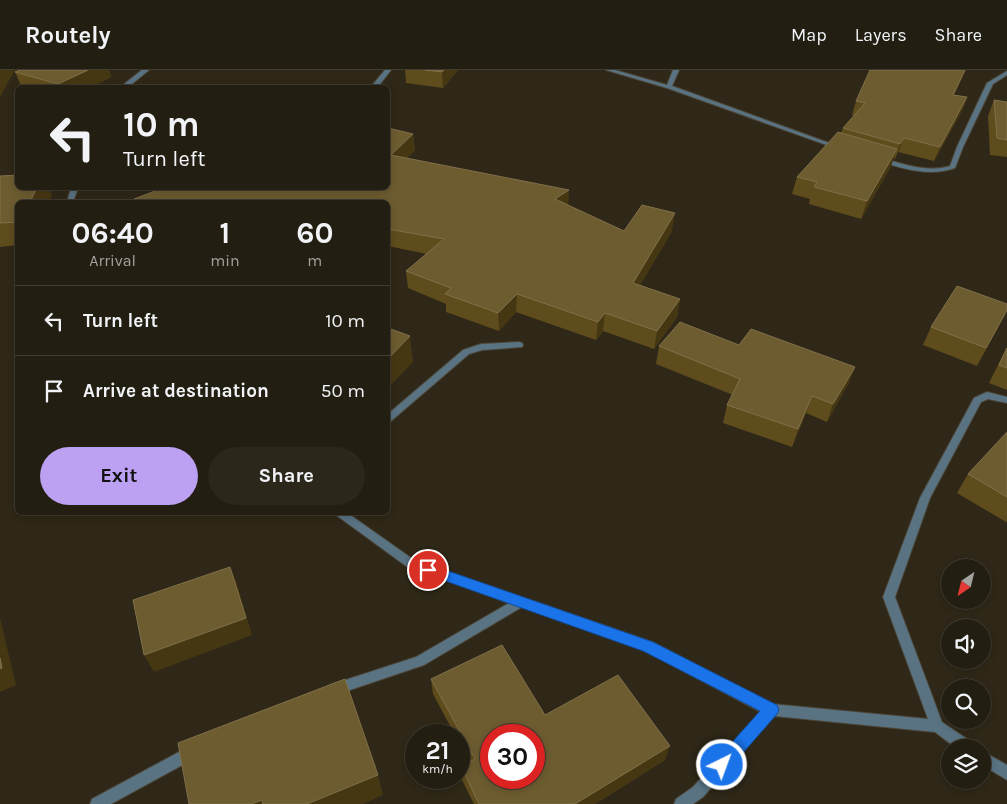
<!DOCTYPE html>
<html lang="en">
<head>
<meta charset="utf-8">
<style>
  body { margin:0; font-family:Karla,sans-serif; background:#2b271b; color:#f1f3f6; height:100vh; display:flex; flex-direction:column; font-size:19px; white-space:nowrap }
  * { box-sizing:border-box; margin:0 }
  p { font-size:16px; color:#a3a29f }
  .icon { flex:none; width:28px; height:28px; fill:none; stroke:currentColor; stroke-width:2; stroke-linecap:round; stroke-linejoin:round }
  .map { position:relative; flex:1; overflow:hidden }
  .panel { position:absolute; left:15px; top:130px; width:375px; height:315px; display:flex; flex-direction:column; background:#231e12; border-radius:8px; box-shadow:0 2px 8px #0003,0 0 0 1px #403c32 }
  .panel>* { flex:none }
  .guide { position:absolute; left:15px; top:15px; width:375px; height:105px; border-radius:8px; box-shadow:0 2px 8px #0003,0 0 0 1px #403c32; background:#231e12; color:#f1f3f6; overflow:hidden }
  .needle { width:32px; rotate:215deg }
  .buttons { position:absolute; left:941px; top:489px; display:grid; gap:10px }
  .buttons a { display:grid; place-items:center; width:50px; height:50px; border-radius:50%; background:#231e12; box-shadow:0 2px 8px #0003,0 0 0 1px #403c32; font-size:25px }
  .speed { position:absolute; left:405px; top:654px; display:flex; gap:10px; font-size:25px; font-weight:700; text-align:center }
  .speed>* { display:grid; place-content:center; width:65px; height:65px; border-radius:50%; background:#231e12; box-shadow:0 2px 8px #0003,0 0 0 1px #403c32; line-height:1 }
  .speed small { font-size:12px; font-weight:400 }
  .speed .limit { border:8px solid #d22; background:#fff; color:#111 }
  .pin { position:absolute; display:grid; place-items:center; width:42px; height:42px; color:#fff; margin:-21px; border:2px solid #fff; border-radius:50%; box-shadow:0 1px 5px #0007 }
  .me { position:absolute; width:55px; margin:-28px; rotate:42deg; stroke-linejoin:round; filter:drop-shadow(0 0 4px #0008) }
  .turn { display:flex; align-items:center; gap:18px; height:105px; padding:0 25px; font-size:22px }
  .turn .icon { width:65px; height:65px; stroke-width:2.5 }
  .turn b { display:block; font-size:35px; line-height:42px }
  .eta { display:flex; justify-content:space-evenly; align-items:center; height:85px; text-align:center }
  .eta b { font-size:30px; font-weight:700; line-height:35px }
  .primary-button { display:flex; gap:10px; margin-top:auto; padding:10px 25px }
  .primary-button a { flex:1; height:58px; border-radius:30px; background:#bca0f2; color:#111; font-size:20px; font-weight:700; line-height:58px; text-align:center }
  .primary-button a+a { background:#2b271b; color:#f1f3f6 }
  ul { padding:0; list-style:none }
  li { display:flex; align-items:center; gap:15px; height:70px; padding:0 25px; border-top:1px solid #403c32 }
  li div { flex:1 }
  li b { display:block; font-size:19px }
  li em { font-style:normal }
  header { display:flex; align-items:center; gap:30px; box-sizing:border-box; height:70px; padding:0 25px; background:#231e12; border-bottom:1px solid #403c32 }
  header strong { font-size:24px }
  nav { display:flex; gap:28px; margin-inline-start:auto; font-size:18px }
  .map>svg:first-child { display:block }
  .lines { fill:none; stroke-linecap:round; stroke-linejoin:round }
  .street-casing { stroke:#4c4536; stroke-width:2 }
  .street { fill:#597383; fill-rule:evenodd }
  .wall { fill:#5f4c1d }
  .shaded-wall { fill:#463713 }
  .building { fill:#6d5c30; stroke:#80704a; fill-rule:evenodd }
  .route { fill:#1a73e8; stroke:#114b97 }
</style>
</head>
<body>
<header>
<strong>Routely</strong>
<nav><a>Map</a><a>Layers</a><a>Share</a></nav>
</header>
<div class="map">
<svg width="1007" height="734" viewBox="0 0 1007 734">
  <rect width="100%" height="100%" fill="#2f2818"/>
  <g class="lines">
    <defs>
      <g id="street">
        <polygon points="142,0 149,0 127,18 119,18"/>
        <polygon points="385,0 391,0 377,18 370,18"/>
        <polygon points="606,0 615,0 667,15 673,0 679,0 672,16 843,78 838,79 667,18"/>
        <path d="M1007 1V5L993 14 963 77 955 98C929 107 904 99 879 91L878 90 881 88C904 94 927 103 950 96L957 77 987 13Z"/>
        <polygon points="71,118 78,118 73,132 67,132"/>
        <polygon points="519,272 522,273 523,275 522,277 482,280 469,284 391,351 388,352 388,344 463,280 481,274"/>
        <polygon points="987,322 1007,327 1007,333 988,329 981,332 930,428 895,527 942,652 973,673 975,678 956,678 935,662 774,646 703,727 693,734 674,734 676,729 693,717 761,642 644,580 522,537 424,595 335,625 330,623 329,619 330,615 416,587 509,533 406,496 332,442 346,442 414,490 652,572 772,634 928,649 883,527 920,428 974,328"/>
        <polygon points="192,675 197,677 199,682 197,687 111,734 90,734 92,729"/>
        <polygon points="982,681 1007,695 1007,710 982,695"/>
      </g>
    </defs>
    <use href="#street" class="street-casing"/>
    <use href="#street" class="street"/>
  </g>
  <g class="wall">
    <polygon points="20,0 109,0 111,7 90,18 22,18 15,2"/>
    <polygon points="405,0 458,0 443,18 406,13"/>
    <polygon points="954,25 967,27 962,41 934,91 898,82 895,89 893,88 891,96 861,149 809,134 810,129 792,124 797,107 841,63 843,58 854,46 852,45 856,31"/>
    <polygon points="994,30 1007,32 1007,87 990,85 988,46"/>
    <polygon points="413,64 415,80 407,88 568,136 624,161 672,161 640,215 680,229 677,247 654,279 603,261 596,270 516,242 499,261 446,242 446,234 408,218 406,201 427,184 388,176 388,132 130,132 129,131 388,118"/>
    <polygon points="0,106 52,125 18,132 18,175 0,177"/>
    <polygon points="1007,241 977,296 923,275 931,257"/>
    <polygon points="739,275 855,297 848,314 827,352 806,343 792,377 723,353 727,335 733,325 656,294 659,276"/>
    <polygon points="1007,277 1007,320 989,313"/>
    <polygon points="1007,362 1007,451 1006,452 957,423 968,404"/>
    <polygon points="431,609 545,645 665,690 595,734 474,734 462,710 461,696 470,691 459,671 459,665 455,665 433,624"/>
  </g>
  <g class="shaded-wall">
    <polygon points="0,0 15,0 0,27"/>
    <polygon points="88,0 109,0 111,7 90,18 59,18 58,14"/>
    <polygon points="444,0 458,0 443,18 442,2"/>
    <polygon points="965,0 966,0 948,39 953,25"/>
    <polygon points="967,27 962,41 934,91 940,77"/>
    <polygon points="413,64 415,80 393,102 391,85"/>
    <polygon points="904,68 895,89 900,74"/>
    <polygon points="897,79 891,96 861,149 867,131"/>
    <polygon points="37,118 49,118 52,125 49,132 30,132"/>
    <polygon points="569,120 568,138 555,129"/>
    <polygon points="675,143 672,161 631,231 633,213"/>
    <polygon points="517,224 516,242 499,261 498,243"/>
    <polygon points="680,229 677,247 654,279 657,261"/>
    <polygon points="605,243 603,261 596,270 598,252"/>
    <polygon points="410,266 413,292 388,318 388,289"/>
    <polygon points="855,297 848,314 827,352 833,334"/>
    <polygon points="812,326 806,343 792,377 798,359"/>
    <polygon points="230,497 237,514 252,565 154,602 144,585"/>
    <polygon points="0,548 16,615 0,622"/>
    <polygon points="670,676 665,690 595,734 575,734"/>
    <polygon points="378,705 383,725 363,734 307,734"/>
    <polygon points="262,730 264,734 251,734"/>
  </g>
  <g class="building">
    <polygon points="20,0 88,0 58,14 15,2"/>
    <polygon points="425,0 444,0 442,2"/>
    <polygon points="870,0 965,0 953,25 967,27 940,77 904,68 900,74 843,58 865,33 856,31"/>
    <polygon points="994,30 1007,32 1007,70 997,68"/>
    <polygon points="388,58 413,64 391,85 569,120 555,129 624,161 642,135 675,143 633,213 680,229 657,261 605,243 598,252 517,224 498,243 445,224 451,218 406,201 444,169 388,159 388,132 135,132 129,131 163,118 388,118"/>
    <polygon points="838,62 897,79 867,131 814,117 817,112 797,107"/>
    <polygon points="18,105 18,118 37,118 30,132 18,132 18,152 0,153 0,106"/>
    <polygon points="957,216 1007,234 1007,240 986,278 931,257"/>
    <polygon points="680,252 739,275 751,259 855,297 833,334 812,326 798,359 727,335 740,309 659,276"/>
    <polygon points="388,258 410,266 388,289"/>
    <polygon points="1007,278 1007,298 999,295"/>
    <polygon points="1007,362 1007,427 968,404"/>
    <polygon points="230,497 246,548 144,585 133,530"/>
    <path d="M502 575 545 645 618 605 670 676 575 734H479L461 696 475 689 431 609ZM491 665H534V708H491Z"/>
    <polygon points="0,588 2,598 0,599"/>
    <polygon points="345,609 378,705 307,734 263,734 262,730 251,734 189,734 178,673"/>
  </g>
  <polygon class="route" points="428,494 653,572 777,635 779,640 777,644 728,700 722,702 717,700 714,695 717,689 760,641 643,581 423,503 421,500 423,496"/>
</svg>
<div class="buttons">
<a><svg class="needle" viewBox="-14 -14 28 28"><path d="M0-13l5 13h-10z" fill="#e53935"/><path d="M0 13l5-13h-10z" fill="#a3a29f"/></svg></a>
<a><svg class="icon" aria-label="sound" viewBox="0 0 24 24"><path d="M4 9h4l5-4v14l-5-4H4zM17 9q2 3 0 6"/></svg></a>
<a><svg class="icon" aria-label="search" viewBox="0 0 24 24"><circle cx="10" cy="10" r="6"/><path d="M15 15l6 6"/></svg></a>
<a><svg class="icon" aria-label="layers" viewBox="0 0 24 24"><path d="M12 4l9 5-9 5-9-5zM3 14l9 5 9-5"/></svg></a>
</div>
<div class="speed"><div>21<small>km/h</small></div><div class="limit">30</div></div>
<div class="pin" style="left:428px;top:500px;background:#d93025"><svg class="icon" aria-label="arrive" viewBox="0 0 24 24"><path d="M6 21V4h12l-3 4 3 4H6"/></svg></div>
<svg class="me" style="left:722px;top:695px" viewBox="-20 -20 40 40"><circle r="17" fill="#1a73e8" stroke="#fff" stroke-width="3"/><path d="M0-11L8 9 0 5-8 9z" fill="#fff"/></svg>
<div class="guide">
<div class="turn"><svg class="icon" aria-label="left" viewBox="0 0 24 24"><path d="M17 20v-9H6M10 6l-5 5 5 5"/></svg><div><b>10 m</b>Turn left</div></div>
</div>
<section class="panel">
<div class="eta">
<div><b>06:40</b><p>Arrival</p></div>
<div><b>1</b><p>min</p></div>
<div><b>60</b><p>m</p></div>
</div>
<ul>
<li><svg class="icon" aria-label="left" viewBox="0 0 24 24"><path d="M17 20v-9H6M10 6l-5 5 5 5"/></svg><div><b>Turn left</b></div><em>10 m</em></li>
<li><svg class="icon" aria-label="arrive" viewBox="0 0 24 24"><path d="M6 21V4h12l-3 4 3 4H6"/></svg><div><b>Arrive at destination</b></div><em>50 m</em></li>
</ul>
<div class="primary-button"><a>Exit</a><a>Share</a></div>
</section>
</div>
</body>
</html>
